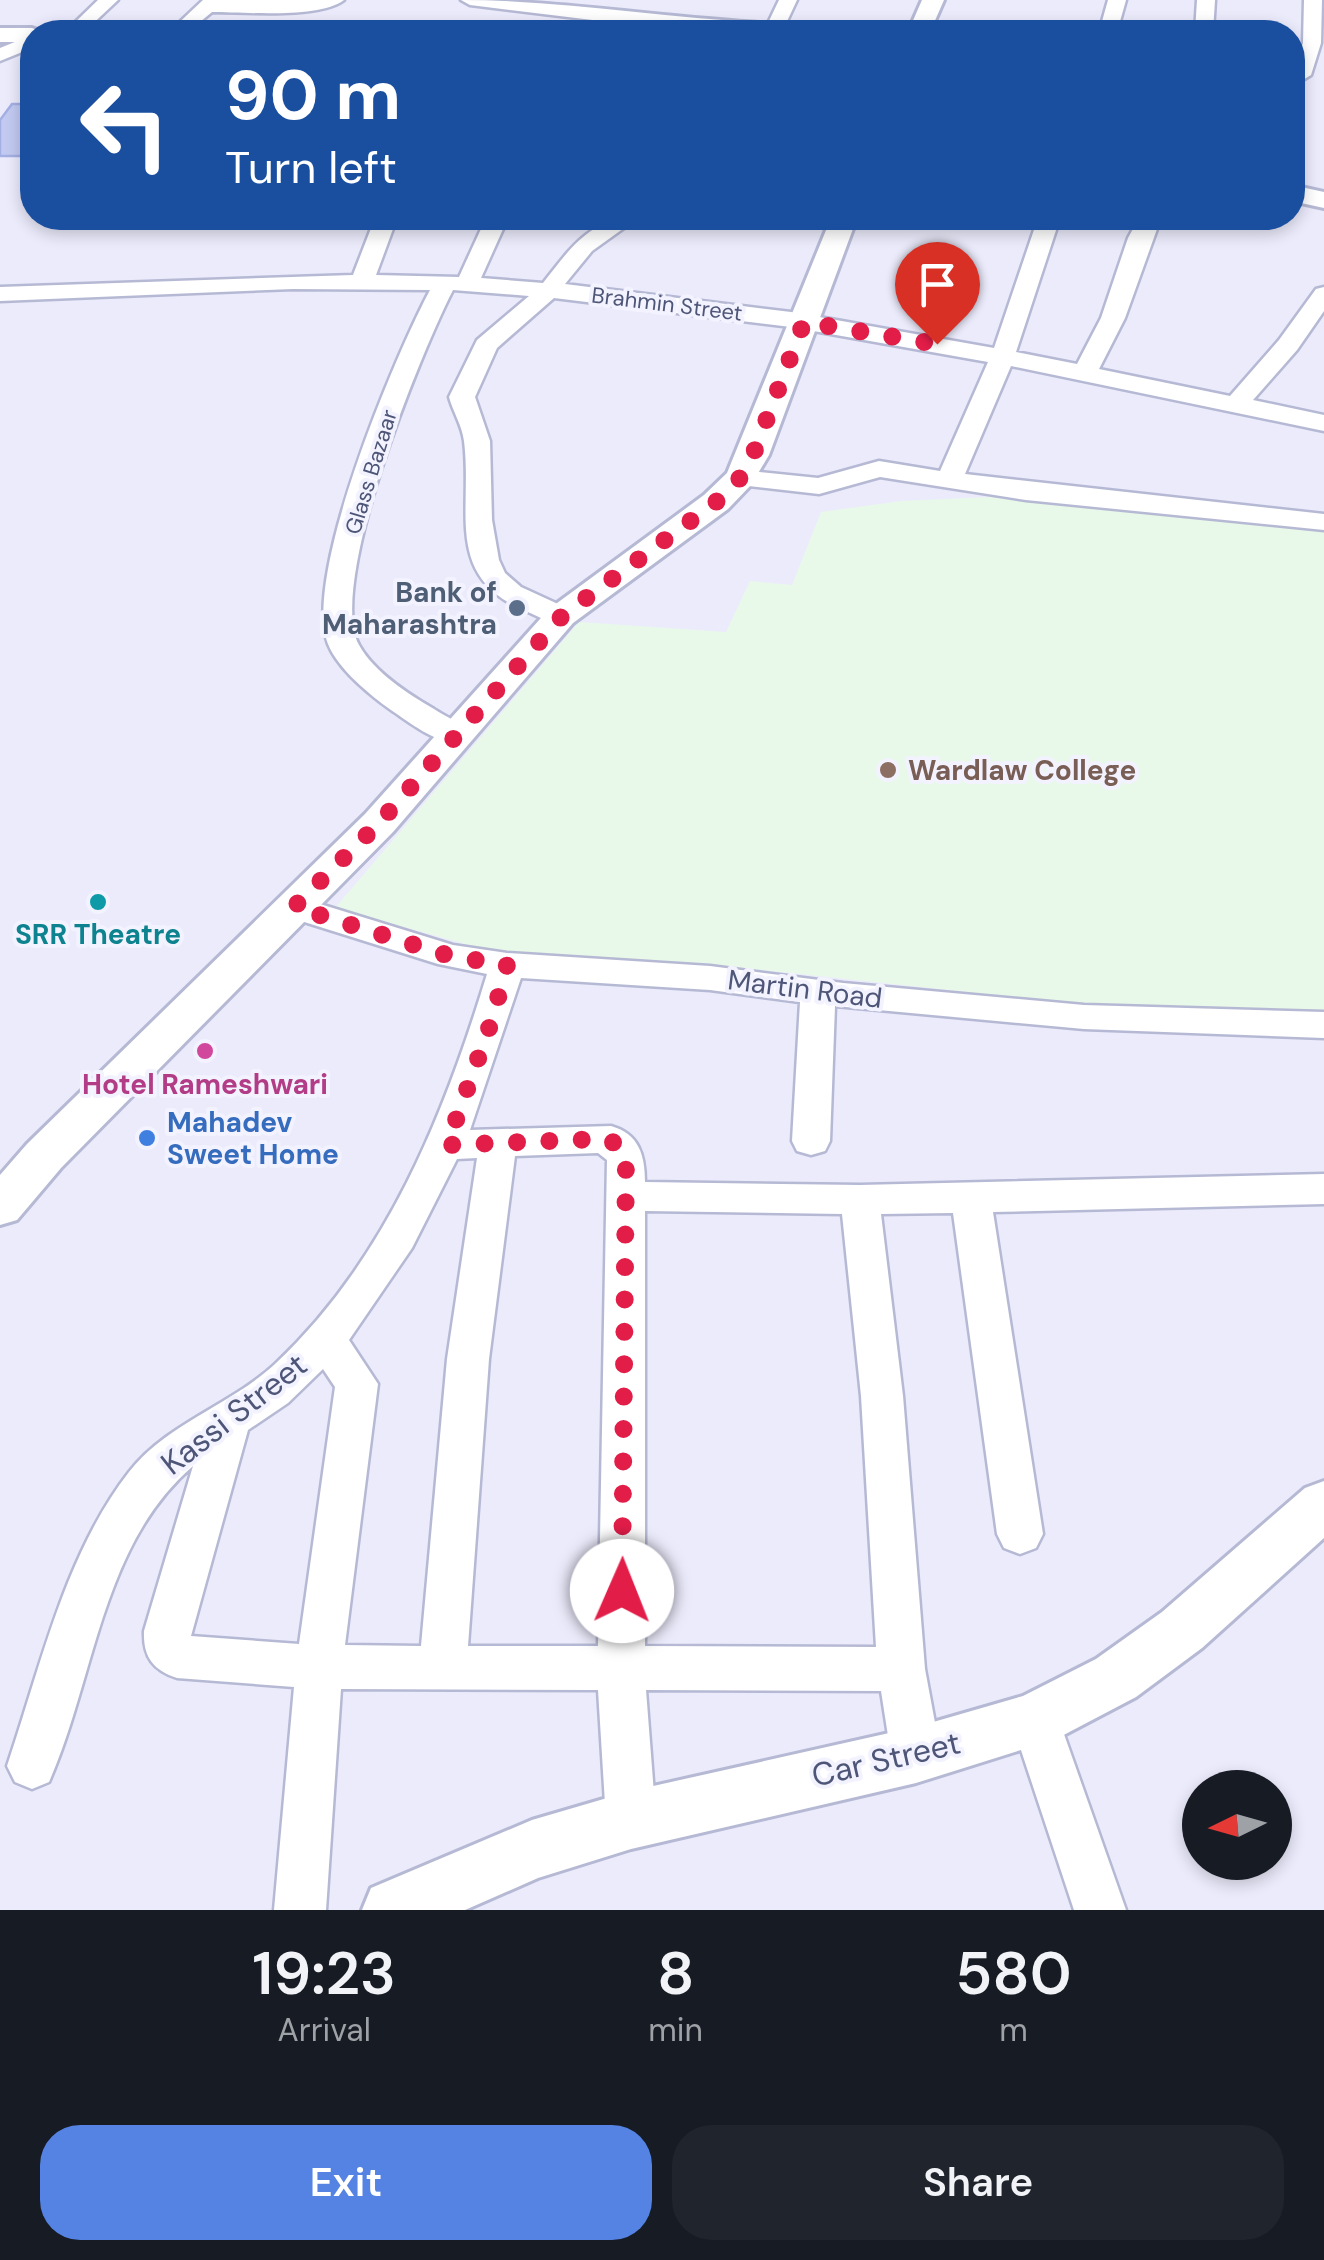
<!DOCTYPE html>
<html lang="en">
<head>
<meta charset="utf-8">
<style>
  body { margin:0; font-family:"DM Sans",sans-serif; background:#20242c; color:#f1f3f6; height:100vh; display:flex; flex-direction:column; font-size:38px; white-space:nowrap }
  * { box-sizing:border-box; margin:0 }
  p { font-size:32px; color:#9ea1a6 }
  .icon { flex:none; width:55px; height:55px; fill:none; stroke:currentColor; stroke-width:2; stroke-linecap:round; stroke-linejoin:round }
  .map { position:relative; height:1910px; overflow:hidden }
  .panel { display:flex; flex-direction:column; background:#171b24; flex:1 }
  .panel>* { flex:none }
  .banner { position:absolute; left:20px; top:20px; width:1285px; height:210px; border-radius:40px; box-shadow:0 5px 15px #0003; background:#1a4fa0; color:#fff; overflow:hidden }
  .needle { width:65px; rotate:265deg }
  .buttons { position:absolute; left:1182px; top:1770px; display:grid; gap:20px }
  .buttons a { display:grid; place-items:center; width:110px; height:110px; border-radius:50%; background:#171b24; box-shadow:0 5px 15px #0003; font-size:50px }
  .pin { position:absolute; display:grid; place-items:center; width:85px; height:85px; color:#fff; margin:-102px -42px; border-radius:50% 50% 50% 0; rotate:-45deg; box-shadow:0 0 10px #0007 }
  .pin .icon { rotate:45deg }
  .me { position:absolute; width:110px; margin:-55px; rotate:1deg; stroke-linejoin:round; filter:drop-shadow(0 0 8px #0008) }
  .turn { display:flex; align-items:center; gap:35px; height:210px; padding:0 40px; font-size:45px }
  .turn .icon { width:130px; height:130px; stroke-width:2.5 }
  .turn b { display:block; font-size:70px; line-height:85px }
  .eta { display:flex; justify-content:space-evenly; align-items:center; height:170px; text-align:center }
  .eta b { font-size:60px; font-weight:600; line-height:70px }
  .primary-button { display:flex; gap:20px; margin-top:auto; padding:20px 40px }
  .primary-button a { flex:1; height:115px; border-radius:40px; background:#5483e3; color:#fff; font-size:40px; font-weight:600; line-height:115px; text-align:center }
  .primary-button a+a { background:#20242c; color:#f1f3f6 }
  .map>svg:first-child { display:block }
  .education { fill:#e8f9e9 }
  .building { fill:#c3caf2; stroke:#a4afe4; stroke-width:2.5 }
  .lines { fill:none; stroke-linecap:round; stroke-linejoin:round }
  .minor-casing { stroke:#b6b9d4; stroke-width:5 }
  .tertiary-casing { stroke:#b6b9d4; stroke-width:6 }
  .minor { fill:#fff; fill-rule:evenodd }
  .tertiary { fill:#fff; fill-rule:evenodd }
  .route { stroke:#e11d48; stroke-width:18; stroke-dasharray:0 32.4 }
  .service-dot { fill:#5c6f8a; stroke:#f3f2ff; stroke-width:4 }
  .education-dot { fill:#8d6e63; stroke:#f3f2ff; stroke-width:4 }
  .culture-dot { fill:#0f9aa8; stroke:#f3f2ff; stroke-width:4 }
  .hotel-dot { fill:#d1479c; stroke:#f3f2ff; stroke-width:4 }
  .shop-dot { fill:#3f7fe0; stroke:#f3f2ff; stroke-width:4 }
  .labels { text-anchor:middle; dominant-baseline:central; stroke-width:8; stroke-linejoin:round; paint-order:stroke }
  .far-street-label { font-size:22px; fill:#4e5678; stroke:#f3f2ff }
  .service-label { font-size:28px; font-weight:bold; fill:#4e5e75; stroke:#f3f2ff; text-anchor:end }
  .education-label { font-size:28px; font-weight:bold; fill:#785e54; stroke:#f3f2ff; text-anchor:start }
  .culture-label { font-size:28px; font-weight:bold; fill:#0d838f; stroke:#f3f2ff }
  .street-label { font-size:28px; fill:#4e5678; stroke:#f3f2ff }
  .hotel-label { font-size:28px; font-weight:bold; fill:#b23c85; stroke:#f3f2ff }
  .shop-label { font-size:28px; font-weight:bold; fill:#366cbe; stroke:#f3f2ff; text-anchor:start }
  .near-street-label { font-size:32px; fill:#4e5678; stroke:#f3f2ff }
</style>
</head>
<body>
<div class="map">
<svg width="1324" height="1910" viewBox="0 0 1324 1910">
  <rect width="100%" height="100%" fill="#ecebfc"/>
  <polygon class="education" points="990,497 1324,531 1324,1010 1089,1005 706,964 487,950 335,908 579,622 726,632 750,581 792,585 821,512 901,501"/>
  <polygon class="building" points="12,104 32,104 32,156 0,156 0,120"/>
  <g class="lines">
    <defs>
      <g id="minor">
        <polygon points="98,0 118,0 84,32 65,32"/>
        <path d="M203 0H344C319 19 244 12 212 12L188 32H169Z"/>
        <path d="M461 0C563 0 665 18 768 23L779 0H797L782 32 675 30 470 5Z"/>
        <polygon points="1108,0 1126,0 1117,32 1099,32"/>
        <polygon points="1197,0 1215,0 1213,32 1195,32"/>
        <polygon points="1304,0 1322,0 1321,43 1311,75 1301,81 1294,79 1292,71 1303,43"/>
        <polygon points="32,35 32,48 0,61 0,48"/>
        <path d="M375 218H397L376 275 459 277 486 218H508L481 278 543 283C571 248 589 218 638 218L592 251 565 284 791 312 994 348 1038 218H1060L1016 352 1077 364 1101 318 1128 238 1139 218H1161L1125 318 1099 369 1230 396 1279 340 1316 289 1324 287V311L1297 350 1253 400 1324 415V431L1011 366 965 474 1324 514V530L1026 500 880 477 819 494 731 484 727 478 731 472 740 470 818 478 879 461 940 471 988 362 791 327 554 298 497 348 475 397 490 441 492 520 499 560 505 573 521 587 571 610 576 616 571 622C555 626 543 619 528 612 442 577 473 512 464 441 462 425 453 412 449 397L477 340 529 296 453 290C421 352 326 585 359 645 374 672 408 694 434 709 446 717 462 723 471 735L466 742C441 748 412 724 391 710 370 695 338 669 328 644 302 576 395 356 430 290L293 289 0 301V287L353 275Z"/>
        <path d="M294 896 453 945 507 953 710 966 843 983 1084 1005 1324 1012V1038L1084 1029 835 1006 830 1141 825 1151 811 1155 797 1151 792 1141 800 1002 710 990 521 978 470 1130 611 1126C639 1134 645 1155 645 1182L860 1185 1324 1174V1204L993 1212 1043 1534 1036 1548 1020 1554 1004 1548 997 1534 953 1213 881 1214 903 1396 925 1669 941 1755 933 1771 916 1778 899 1771 891 1755 881 1691 646 1690 656 1820 649 1837 631 1844 613 1837 606 1820 598 1690 341 1689 326 1910H274L294 1687 177 1678C153 1670 143 1657 144 1631L193 1466C101 1545 95 1678 49 1782L32 1789 15 1782 7 1766C40 1669 65 1554 129 1472 167 1423 231 1405 275 1364 386 1260 444 1116 487 974L438 964 282 915 277 907 282 899ZM598 1153 607 1160 598 1646H468L489 1359 515 1156ZM477 1158 447 1359 421 1646 345 1645 378 1384 349 1340 412 1248 457 1159ZM645 1211 842 1214 861 1396 876 1647 645 1646ZM323 1369 335 1387 299 1644 191 1636 248 1430 288 1403Z"/>
        <polygon points="1035,1698 1052,1704 1059,1720 1126,1910 1074,1910 1011,1720 1018,1704"/>
      </g>
      <g id="tertiary">
        <polygon points="922,0 944,0 930,32 908,32"/>
        <polygon points="0,28 32,28 42,32 32,32 32,42 0,42"/>
        <polygon points="1292,185 1324,192 1324,208 1292,201"/>
        <polygon points="831,218 857,218 769,455 751,485 728,509 573,623 393,832 61,1168 17,1220 0,1225 0,1175 27,1144 365,814 549,609 704,495 727,473"/>
        <polygon points="1324,1481 1324,1538 1202,1648 1136,1697 1056,1739 916,1783 631,1849 538,1878 465,1910 362,1910 371,1888 532,1820 631,1791 916,1727 1023,1696 1096,1659 1162,1612 1305,1488"/>
      </g>
    </defs>
    <use href="#minor" class="minor-casing"/>
    <use href="#tertiary" class="tertiary-casing"/>
    <use href="#minor" class="minor"/>
    <use href="#tertiary" class="tertiary"/>
  </g>
  <g class="lines">
    <polyline class="route" points="622,1591 626,1157 611,1140 598,1139 447,1145 492,1020 507,965 450,956 294,907 379,823 562,616 716,502 740,478 753,455 804,322 937,344"/>
  </g>
  <circle class="service-dot" cx="517" cy="608" r="10"/>
  <circle class="education-dot" cx="888" cy="770" r="10"/>
  <circle class="culture-dot" cx="98" cy="902" r="10"/>
  <circle class="hotel-dot" cx="205" cy="1051" r="10"/>
  <circle class="shop-dot" cx="147" cy="1138" r="10"/>
  <g class="labels">
    <g class="far-street-label">
      <text transform="translate(667 304) rotate(7)">Brahmin Street</text>
      <text transform="translate(371 472) rotate(-73)">Glass Bazaar</text>
    </g>
    <g class="service-label">
      <text x="497" y="592">Bank of<tspan x="497" dy="32">Maharashtra</tspan></text>
    </g>
    <g class="education-label">
      <text x="908" y="770">Wardlaw College</text>
    </g>
    <g class="culture-label">
      <text x="98" y="934">SRR Theatre</text>
    </g>
    <g class="street-label">
      <text transform="translate(805 989) rotate(7)">Martin Road</text>
    </g>
    <g class="hotel-label">
      <text x="205" y="1084">Hotel Rameshwari</text>
    </g>
    <g class="shop-label">
      <text x="167" y="1122">Mahadev<tspan x="167" dy="32">Sweet Home</tspan></text>
    </g>
    <g class="near-street-label">
      <text transform="translate(234 1414) rotate(-38)">Kassi Street</text>
      <text transform="translate(886 1759) rotate(-13)">Car Street</text>
    </g>
  </g>
</svg>
<div class="buttons">
<a><svg class="needle" viewBox="-14 -14 28 28"><path d="M0-13l5 13h-10z" fill="#e53935"/><path d="M0 13l5-13h-10z" fill="#9ea1a6"/></svg></a>
</div>
<div class="pin" style="left:937px;top:344px;background:#d93025"><svg class="icon" aria-label="arrive" viewBox="0 0 24 24"><path d="M6 21V4h12l-3 4 3 4H6"/></svg></div>
<svg class="me" style="left:622px;top:1591px" viewBox="-20 -20 40 40"><circle r="19" fill="#fff"/><path d="M0-13L10 11 0 6-10 11z" fill="#e11d48"/></svg>
<div class="banner">
<div class="turn"><svg class="icon" aria-label="left" viewBox="0 0 24 24"><path d="M17 20v-9H6M10 6l-5 5 5 5"/></svg><div><b>90 m</b>Turn left</div></div>
</div>
</div>
<section class="panel">
<div class="eta">
<div><b>19:23</b><p>Arrival</p></div>
<div><b>8</b><p>min</p></div>
<div><b>580</b><p>m</p></div>
</div>
<div class="primary-button"><a>Exit</a><a>Share</a></div>
</section>
</body>
</html>
